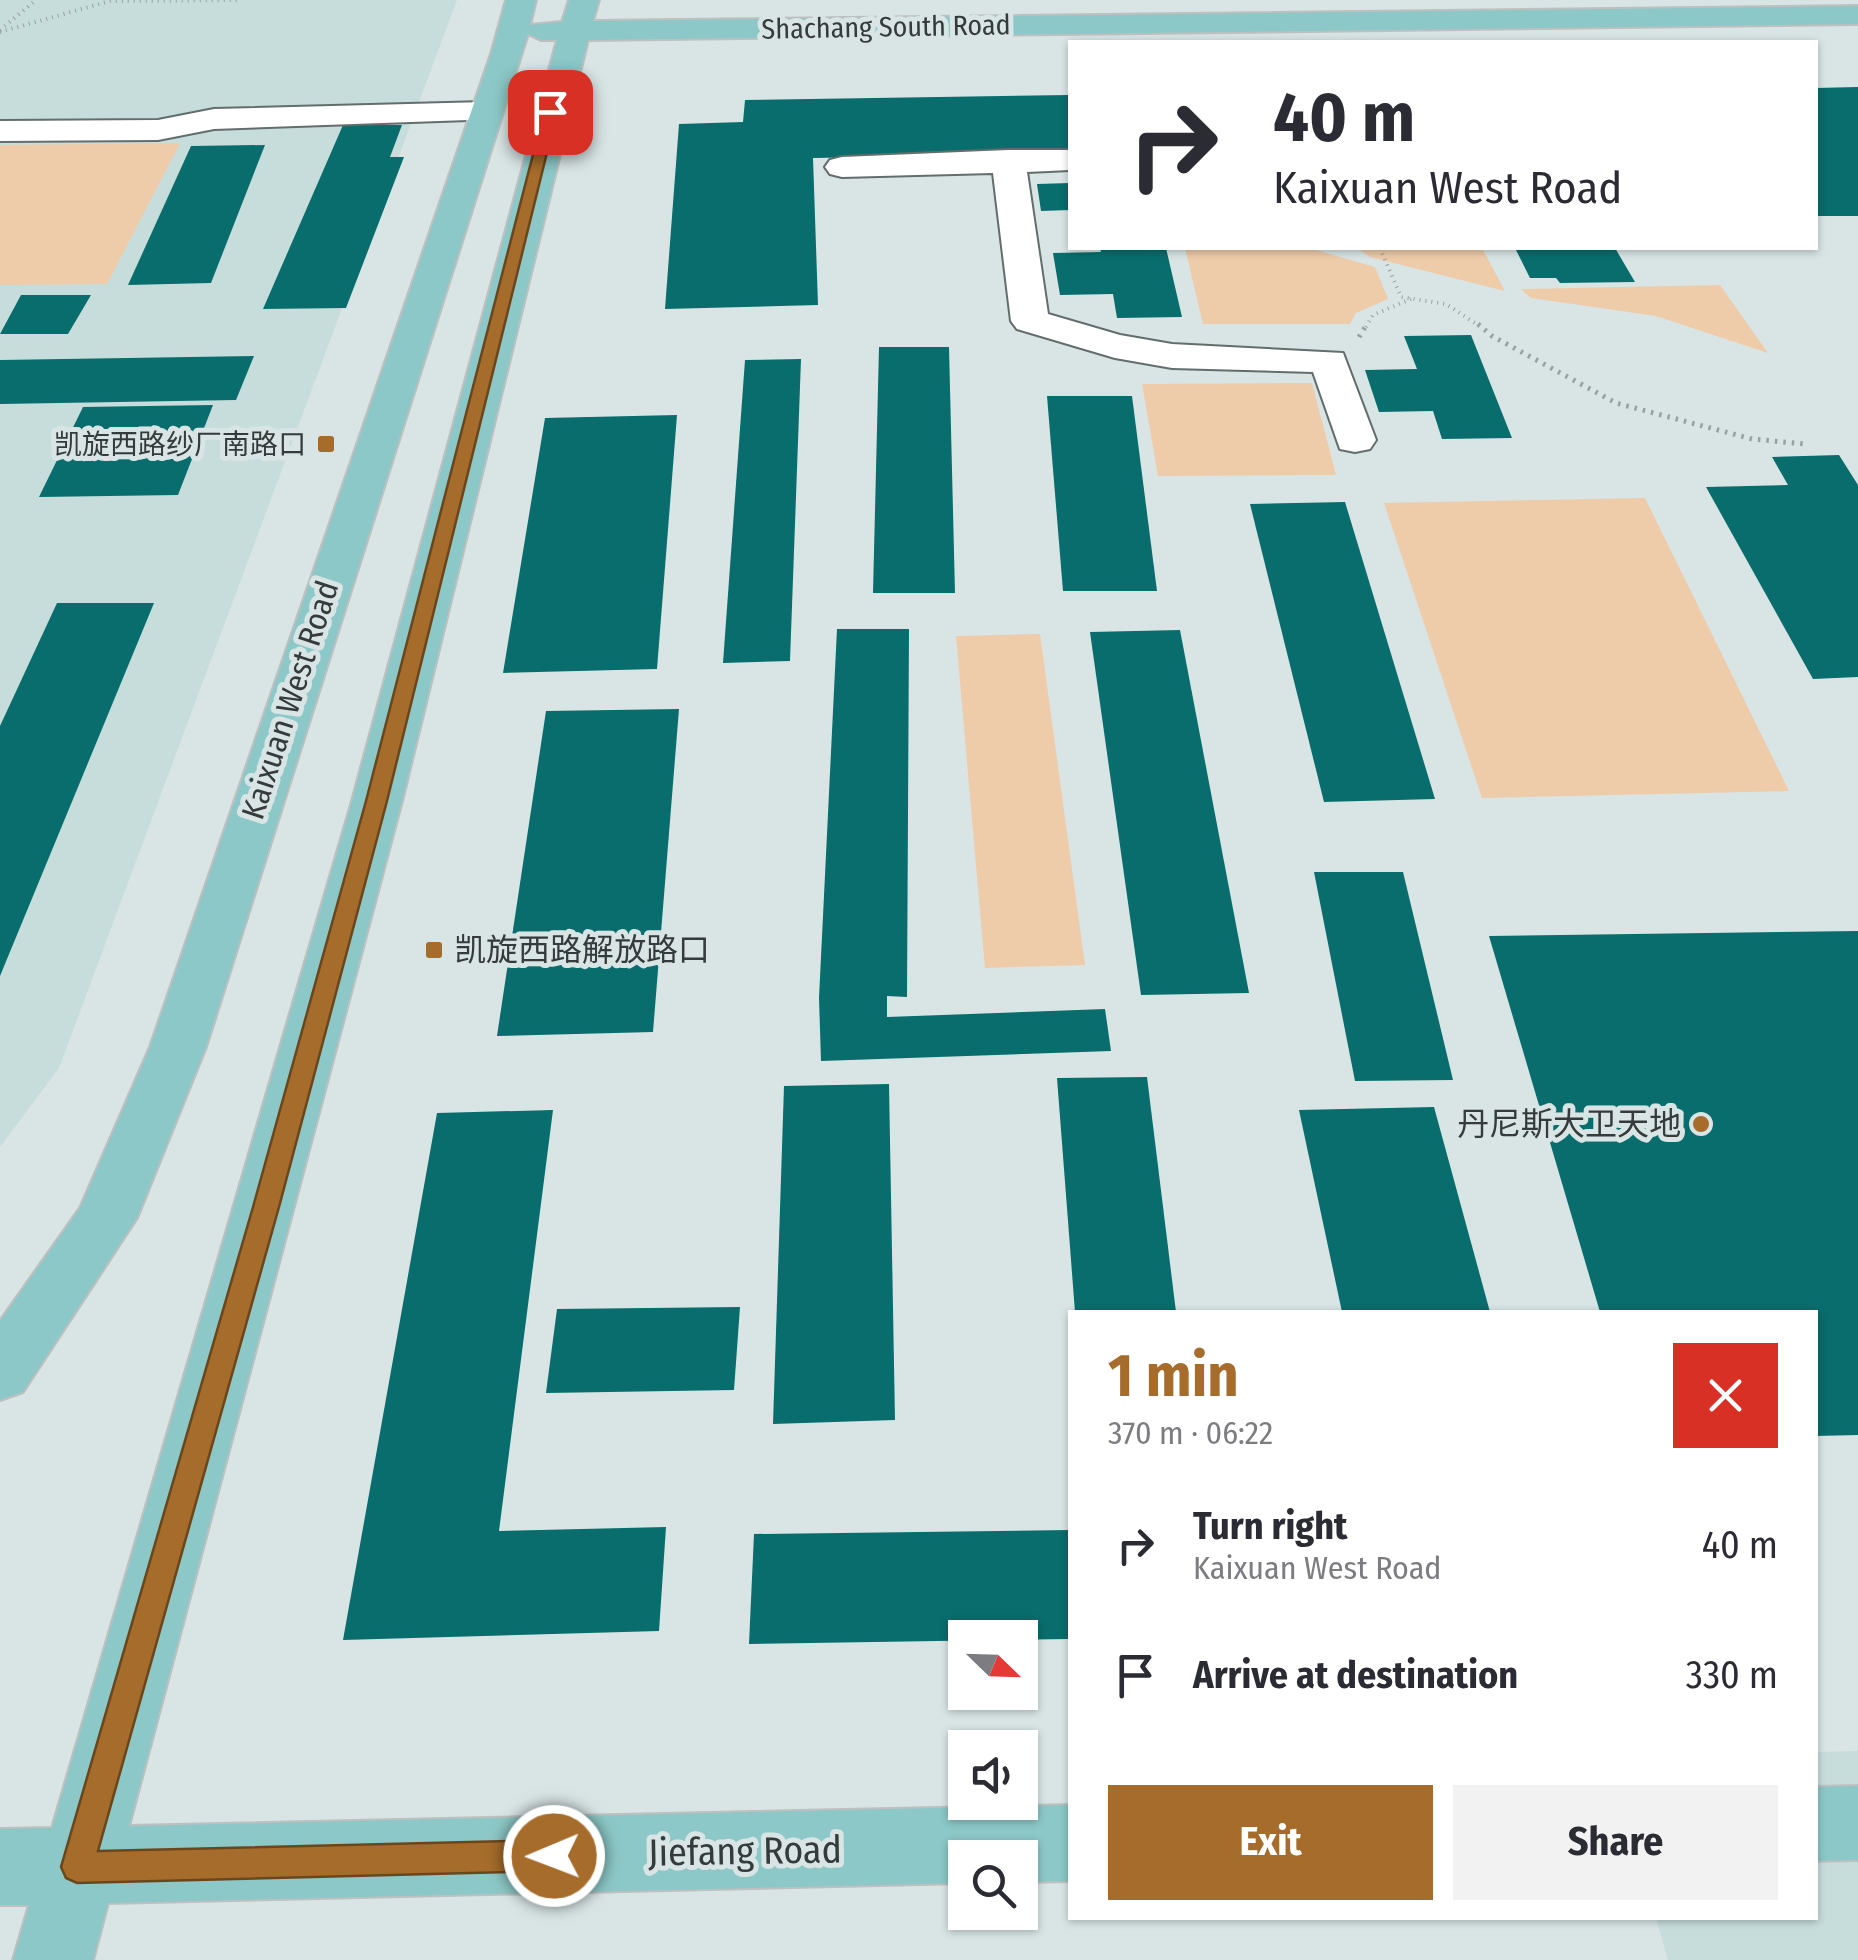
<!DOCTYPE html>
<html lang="en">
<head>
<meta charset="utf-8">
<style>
  body { margin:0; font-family:"Fira Sans Condensed","Noto Sans SC",sans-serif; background:#f2f2f3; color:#2b2b33; height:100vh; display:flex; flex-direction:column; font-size:38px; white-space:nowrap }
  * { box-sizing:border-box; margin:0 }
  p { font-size:32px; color:#7c7c81 }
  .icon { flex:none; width:55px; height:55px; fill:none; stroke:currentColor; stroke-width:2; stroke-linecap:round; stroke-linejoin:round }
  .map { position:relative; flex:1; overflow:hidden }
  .details { position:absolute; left:1068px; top:1310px; width:750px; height:610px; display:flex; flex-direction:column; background:#fff; border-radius:0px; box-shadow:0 2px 8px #0004 }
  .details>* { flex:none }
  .banner { position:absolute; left:1068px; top:40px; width:750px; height:210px; border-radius:0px; box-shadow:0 2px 8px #0004; background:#fff; color:#2b2b33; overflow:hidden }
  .needle { width:65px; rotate:113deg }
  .fabs { position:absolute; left:948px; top:1620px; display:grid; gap:20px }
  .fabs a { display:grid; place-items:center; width:90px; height:90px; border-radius:0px; background:#fff; box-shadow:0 2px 8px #0004; font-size:50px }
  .pin { position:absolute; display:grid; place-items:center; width:85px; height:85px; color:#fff; margin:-42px; border-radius:20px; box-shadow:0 5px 15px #0006 }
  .me { position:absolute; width:110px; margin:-55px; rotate:269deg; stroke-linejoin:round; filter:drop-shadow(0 0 8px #0008) }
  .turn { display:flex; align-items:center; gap:35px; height:210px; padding:0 40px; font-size:45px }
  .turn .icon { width:130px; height:130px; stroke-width:2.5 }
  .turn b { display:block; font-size:70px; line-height:85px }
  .round { display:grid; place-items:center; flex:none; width:105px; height:105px; border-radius:0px; background:#f2f2f3 }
  .summary { display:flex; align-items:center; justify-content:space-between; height:170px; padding:0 40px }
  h1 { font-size:60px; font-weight:700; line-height:75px; color:#a56c2b }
  .action { display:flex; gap:20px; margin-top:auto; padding:20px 40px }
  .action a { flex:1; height:115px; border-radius:0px; background:#a56c2b; color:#fff; font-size:40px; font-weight:700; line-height:115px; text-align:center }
  .action a+a { background:#f2f2f3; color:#2b2b33 }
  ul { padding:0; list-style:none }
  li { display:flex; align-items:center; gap:30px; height:130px; padding:0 40px }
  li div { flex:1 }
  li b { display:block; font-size:38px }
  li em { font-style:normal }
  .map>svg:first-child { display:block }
  .built { fill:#c7dddc }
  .green { fill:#eecba9 }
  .building { fill:#086d6c }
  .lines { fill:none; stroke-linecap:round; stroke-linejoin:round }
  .minor-casing { stroke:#626d6c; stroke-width:4 }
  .major-casing { stroke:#bec0c0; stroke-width:4 }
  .path-far1 { stroke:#97a1a1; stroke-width:4; stroke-dasharray:1 5; stroke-linecap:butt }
  .path { stroke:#97a1a1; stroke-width:5; stroke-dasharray:2.5 6; stroke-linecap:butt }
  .minor { fill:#fff; fill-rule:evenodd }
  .major { fill:#8cc8c7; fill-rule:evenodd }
  .route { fill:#a56c2b; stroke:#6b461c; stroke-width:2.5 }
  .poi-dot { fill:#a56c2b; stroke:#d9e5e5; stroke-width:4 }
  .labels { text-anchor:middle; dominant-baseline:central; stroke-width:10; stroke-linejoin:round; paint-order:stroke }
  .far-street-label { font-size:28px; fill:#353a3a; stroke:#d9e5e5 }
  .far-poi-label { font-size:28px; fill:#353a3a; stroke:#d9e5e5; text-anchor:end }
  .street-label { font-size:32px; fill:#353a3a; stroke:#d9e5e5 }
  .poi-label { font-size:32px; fill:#353a3a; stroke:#d9e5e5; text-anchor:start }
  .near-street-label { font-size:38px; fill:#353a3a; stroke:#d9e5e5 }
</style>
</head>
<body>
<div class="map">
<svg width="1858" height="1960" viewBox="0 0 1858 1960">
  <rect width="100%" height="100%" fill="#d9e5e5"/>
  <g class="built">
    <polygon points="0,0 457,0 59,1068 0,1147"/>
    <polygon points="1858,1751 1858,1960 1668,1960 1656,1918 1815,1918 1815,1752"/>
  </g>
  <g class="green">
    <polygon points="180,143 107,284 0,285 0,145"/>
    <polygon points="1185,248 1309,248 1375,267 1388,299 1356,313 1350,324 1203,324"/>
    <polygon points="1357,248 1482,248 1505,291 1370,257"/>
    <polygon points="1720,285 1768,353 1656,316 1531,298 1521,289"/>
    <polygon points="1312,383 1336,475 1158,476 1142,384"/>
    <polygon points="1645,498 1789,791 1482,798 1384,503"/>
    <polygon points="1040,634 1085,965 985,968 956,636"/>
  </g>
  <g class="building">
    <polygon points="1858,87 1858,216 1815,216 1815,88"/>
    <polygon points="1070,95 1070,154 813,158 818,305 665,309 679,124 743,122 745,100"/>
    <polygon points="343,125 402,125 390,157 404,157 346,308 263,309"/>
    <polygon points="265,145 211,283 128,285 191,146"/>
    <polygon points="1070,183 1070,210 1041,211 1037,184"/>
    <polygon points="1100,248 1166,248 1182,317 1117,318 1113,294 1060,295 1053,253 1101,252"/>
    <polygon points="1515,248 1615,248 1635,282 1560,283 1556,278 1530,278"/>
    <polygon points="21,295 91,295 68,334 0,334"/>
    <polygon points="1471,335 1512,438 1442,439 1433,411 1379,412 1365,370 1417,369 1404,336"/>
    <polygon points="879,347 949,347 955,593 873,593"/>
    <polygon points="254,356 236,400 0,404 0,360"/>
    <polygon points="801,359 790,661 723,663 745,360"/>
    <polygon points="1047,396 1132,396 1157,591 1063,591"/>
    <polygon points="213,405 178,495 39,497 83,407"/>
    <polygon points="677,415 657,669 503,673 545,418"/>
    <polygon points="1839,455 1858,485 1858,677 1813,679 1706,487 1788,485 1772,457"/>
    <polygon points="1345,502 1435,799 1324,802 1250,504"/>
    <polygon points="57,603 154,603 0,976 0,726"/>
    <polygon points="837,629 909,629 907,997 887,996 887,1017 1105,1009 1111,1051 821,1061 819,998"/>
    <polygon points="1180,630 1249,993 1141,995 1090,632"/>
    <polygon points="679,709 653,1032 497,1036 546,711"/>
    <polygon points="1314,872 1403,872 1453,1080 1355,1081"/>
    <polygon points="1858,931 1858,1435 1815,1436 1815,1312 1600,1312 1489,936"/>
    <polygon points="1147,1077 1176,1312 1075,1312 1057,1078"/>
    <polygon points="889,1084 895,1420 773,1424 784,1086"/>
    <polygon points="1434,1107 1490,1312 1342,1312 1299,1110"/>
    <polygon points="553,1110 499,1531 666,1527 659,1631 343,1640 437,1113"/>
    <polygon points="740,1307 734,1390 546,1393 557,1309"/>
    <polygon points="1070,1530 1070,1639 749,1644 754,1534"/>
  </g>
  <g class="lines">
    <defs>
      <g id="minor">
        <polygon points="485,102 497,105 501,112 497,119 214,129 158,140 0,141 0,121 158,120 214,109"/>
        <polygon points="1008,150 1070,150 1070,170 1027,172 1048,314 1120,335 1172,344 1343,353 1376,440 1370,449 1355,452 1340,449 1313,372 1172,368 1115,358 1017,329 1011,321 993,173 842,177 830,174 825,167 830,160 842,157"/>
      </g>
      <g id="major">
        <polygon points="506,0 536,0 530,25 562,22 569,0 599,0 593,21 1858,6 1858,24 588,40 402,801 129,1826 1070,1805 1070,1881 1020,1882 1020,1858 965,1858 965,1883 108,1903 93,1960 13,1960 29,1905 0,1905 0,1829 52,1828 352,801 557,40 541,40 528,34 206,1047 137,1218 23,1392 0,1400 0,1321 80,1208 150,1047 491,54"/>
        <polygon points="1858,1786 1858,1860 1815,1861 1815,1787"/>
      </g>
    </defs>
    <use href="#minor" class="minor-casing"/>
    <use href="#major" class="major-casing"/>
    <g class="path-far1">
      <polyline points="0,30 36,0"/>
      <polyline points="0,32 110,1 240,0"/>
      <polyline points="1380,248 1401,297 1446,304 1481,327"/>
      <polyline points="1366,327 1373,315 1411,299"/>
    </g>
    <g class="path">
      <polyline points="1478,324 1492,336 1616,403 1752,439 1805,444"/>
      <polyline points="1359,337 1367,324"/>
    </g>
    <use href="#minor" class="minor"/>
    <use href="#major" class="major"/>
  </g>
  <polygon class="route" points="550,107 557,112 387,801 279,1207 98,1851 554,1840 565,1844 570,1856 565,1867 554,1871 77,1883 66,1878 61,1867 253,1207 366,801 544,112"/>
  <g class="poi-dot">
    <rect x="316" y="434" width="20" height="20" rx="5"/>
    <rect x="424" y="940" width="20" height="20" rx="5"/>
    <circle cx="1701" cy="1124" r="10"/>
  </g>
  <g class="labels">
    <g class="far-street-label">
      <text transform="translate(886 27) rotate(-1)">Shachang South Road</text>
    </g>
    <g class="far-poi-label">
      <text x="306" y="444">凯旋西路纱厂南路口</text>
    </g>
    <g class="street-label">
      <text transform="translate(290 700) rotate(-72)">Kaixuan West Road</text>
    </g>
    <g class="poi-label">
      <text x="454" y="950">凯旋西路解放路口</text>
      <text x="1681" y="1124" text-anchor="end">丹尼斯大卫天地</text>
    </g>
    <g class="near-street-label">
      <text transform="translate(745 1851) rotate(-1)">Jiefang Road</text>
    </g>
  </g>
</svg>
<div class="fabs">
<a><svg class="needle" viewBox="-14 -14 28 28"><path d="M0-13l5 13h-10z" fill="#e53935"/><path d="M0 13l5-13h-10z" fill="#7c7c81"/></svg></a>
<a><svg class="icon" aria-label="sound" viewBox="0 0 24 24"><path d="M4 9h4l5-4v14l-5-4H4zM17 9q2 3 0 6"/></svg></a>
<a><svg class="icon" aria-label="search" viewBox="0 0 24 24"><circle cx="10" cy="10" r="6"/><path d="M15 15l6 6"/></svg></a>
</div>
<div class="pin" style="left:550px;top:112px;background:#d93025"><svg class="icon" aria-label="arrive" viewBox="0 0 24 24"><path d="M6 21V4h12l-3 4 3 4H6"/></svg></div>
<svg class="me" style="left:554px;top:1856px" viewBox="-20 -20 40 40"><circle r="17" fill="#a56c2b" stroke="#fff" stroke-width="3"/><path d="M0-11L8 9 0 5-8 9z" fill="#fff"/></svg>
<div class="banner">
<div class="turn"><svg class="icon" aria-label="right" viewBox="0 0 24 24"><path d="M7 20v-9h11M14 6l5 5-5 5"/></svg><div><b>40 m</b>Kaixuan West Road</div></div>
</div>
<section class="details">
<div class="summary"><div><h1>1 min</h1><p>370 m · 06:22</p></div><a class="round" style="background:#d93025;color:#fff"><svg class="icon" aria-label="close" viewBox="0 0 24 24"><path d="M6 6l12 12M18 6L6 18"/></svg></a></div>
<ul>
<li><svg class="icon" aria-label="right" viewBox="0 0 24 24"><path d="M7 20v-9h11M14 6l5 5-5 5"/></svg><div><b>Turn right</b><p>Kaixuan West Road</p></div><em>40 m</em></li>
<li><svg class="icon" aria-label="arrive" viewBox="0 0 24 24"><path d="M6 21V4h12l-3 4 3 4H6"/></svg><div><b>Arrive at destination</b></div><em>330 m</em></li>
</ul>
<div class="action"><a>Exit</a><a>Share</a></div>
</section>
</div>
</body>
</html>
